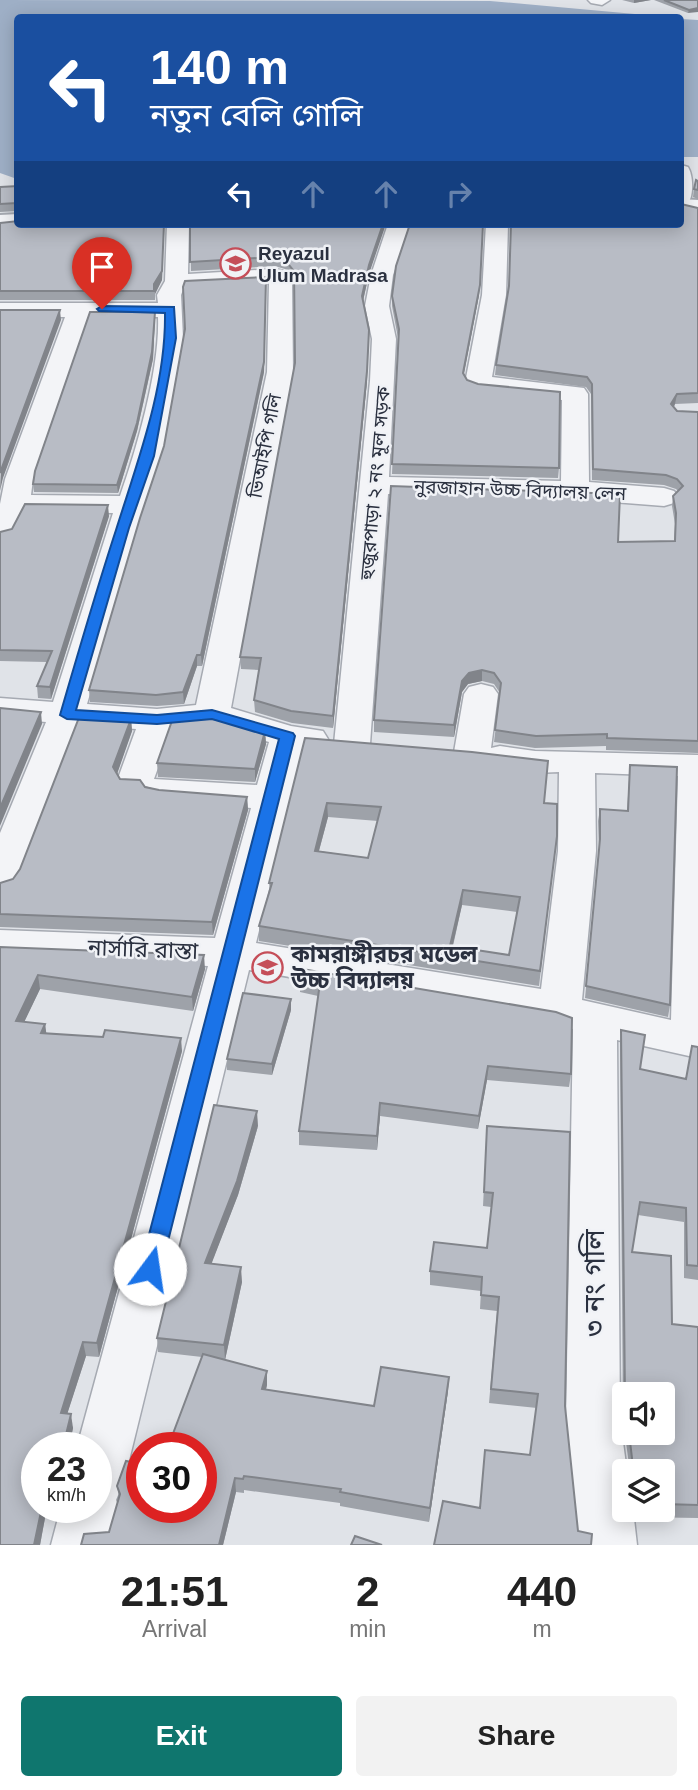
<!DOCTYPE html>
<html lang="en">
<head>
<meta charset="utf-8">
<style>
  body { margin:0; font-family:Helvetica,"Noto Sans Bengali",sans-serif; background:#f2f2f2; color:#222; height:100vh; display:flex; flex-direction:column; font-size:26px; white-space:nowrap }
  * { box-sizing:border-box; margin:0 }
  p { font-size:23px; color:#767676 }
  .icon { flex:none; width:38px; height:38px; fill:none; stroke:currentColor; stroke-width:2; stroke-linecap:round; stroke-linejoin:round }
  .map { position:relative; height:1545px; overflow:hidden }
  .details { display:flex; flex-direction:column; background:#fff; flex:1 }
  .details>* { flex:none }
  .banner { position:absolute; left:14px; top:14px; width:670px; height:214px; border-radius:7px; box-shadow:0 4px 18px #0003; background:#1a4fa0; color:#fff; overflow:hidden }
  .buttons { position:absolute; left:612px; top:1382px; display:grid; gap:14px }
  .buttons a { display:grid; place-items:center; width:63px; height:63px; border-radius:7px; background:#fff; box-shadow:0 4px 18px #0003; font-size:35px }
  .speed { position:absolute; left:21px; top:1432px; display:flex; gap:14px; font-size:35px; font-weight:700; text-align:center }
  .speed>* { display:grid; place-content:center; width:91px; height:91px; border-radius:50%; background:#fff; box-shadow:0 4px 18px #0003; line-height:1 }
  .speed small { font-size:18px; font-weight:400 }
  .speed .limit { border:10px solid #d22; background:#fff; color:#111 }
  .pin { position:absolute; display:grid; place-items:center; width:60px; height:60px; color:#fff; margin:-72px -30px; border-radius:50% 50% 50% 0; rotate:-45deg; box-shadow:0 0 7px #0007 }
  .pin .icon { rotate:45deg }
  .me { position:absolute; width:77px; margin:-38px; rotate:14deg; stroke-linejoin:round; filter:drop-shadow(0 0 5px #0008) }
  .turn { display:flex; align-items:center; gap:24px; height:147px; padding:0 21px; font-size:32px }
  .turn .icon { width:91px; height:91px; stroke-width:2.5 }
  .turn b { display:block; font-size:49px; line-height:60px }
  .lanes { display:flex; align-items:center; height:66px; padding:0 21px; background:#0003; justify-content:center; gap:35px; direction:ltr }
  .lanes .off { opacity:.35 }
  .eta { display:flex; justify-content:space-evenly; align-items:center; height:119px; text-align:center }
  .eta b { font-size:42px; font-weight:700; line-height:49px }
  .primary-button { display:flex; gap:14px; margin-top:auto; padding:14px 21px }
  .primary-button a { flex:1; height:80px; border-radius:7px; background:#0f766e; color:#fff; font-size:28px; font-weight:700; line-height:80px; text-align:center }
  .primary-button a+a { background:#f2f2f2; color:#222 }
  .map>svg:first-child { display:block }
  .water { fill:#9eafc6 }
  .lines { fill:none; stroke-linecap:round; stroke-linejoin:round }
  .minor-casing { stroke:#a6aab2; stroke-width:3 }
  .tertiary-casing { stroke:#a6aab2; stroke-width:4 }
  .minor { fill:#f3f4f7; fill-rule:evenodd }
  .tertiary { fill:#f3f4f7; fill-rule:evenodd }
  .wall { fill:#9ea2a9; fill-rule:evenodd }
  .shaded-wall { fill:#81848a }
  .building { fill:#b8bcc5; stroke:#81848a; stroke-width:2; fill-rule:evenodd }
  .route { fill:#1a73e8; stroke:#114b97; stroke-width:2 }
  .labels { text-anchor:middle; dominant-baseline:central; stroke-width:5; stroke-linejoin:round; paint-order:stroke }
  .far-poi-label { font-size:19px; font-weight:bold; fill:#2a303f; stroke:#f0f2f6; text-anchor:start }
  .far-street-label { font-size:19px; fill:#2a303f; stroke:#f0f2f6 }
  .street-label { font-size:23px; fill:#2a303f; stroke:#f0f2f6 }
  .poi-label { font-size:23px; font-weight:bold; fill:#2a303f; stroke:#f0f2f6; text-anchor:start }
  .near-street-label { font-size:28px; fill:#2a303f; stroke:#f0f2f6 }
</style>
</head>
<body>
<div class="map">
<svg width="698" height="1545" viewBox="0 0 698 1545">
  <rect width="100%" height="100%" fill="#e0e3e8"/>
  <g class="water">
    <polygon points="0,0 490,1 668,17 18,18 17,179 0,173"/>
    <polygon points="681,19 698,20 698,157 681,157"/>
  </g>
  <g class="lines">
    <defs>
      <g id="minor">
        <polygon points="588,0 610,0 602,5 591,3"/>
        <path d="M681 165 688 167C693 175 694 195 688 203L681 205Z"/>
        <path d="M167 224H189L188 274 275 269 283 271 292 280 293 372 231 708 291 726 323 731 328 739 323 747 303 749 256 943 541 989 558 851 559 772 535 773 487 765 484 760 472 763 459 760 454 752 464 694 469 687 481 684 493 687 498 694 491 748 500 746 535 751 698 755V1058L617 1040 620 1420 627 1472H625V1510H633L637 1545H579L566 1420 573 1029 555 1023 249 970 124 1481 116 1500 119 1507 109 1545H51L61 1507H96V1447H77L208 966 0 958V930L215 938 251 808 160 800 147 797 142 790 135 792 122 789 117 781 136 729 80 725 20 881 14 890 0 894V833L46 722 0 718V698L53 702 113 513 25 512 11 539 0 542V504L5 479 65 317H0V303H158L157 295 165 281ZM269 283 267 372 196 705 157 709 87 704 138 528 162 456 183 338 181 295 184 287ZM89 317H158C160 368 137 448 120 496L31 495 33 479ZM211 725 269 742 257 785 154 779 172 729ZM595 773 678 776 671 1020 582 1000 596 851Z"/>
        <polygon points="388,224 410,224 393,275 389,306 396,339 389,477 561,481 562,400 478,391 469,388 465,383 482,295 486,224 508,224 506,295 492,377 584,388 588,394 589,482 664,488 674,491 679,497 674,503 664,506 575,499 388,494 370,744 365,752 352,755 339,752 334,744 370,381 372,339 365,306 371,275"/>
      </g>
      <g id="tertiary">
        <polygon points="681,199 698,200 698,214 681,211"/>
        <polygon points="18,214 18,224 26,226 0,229 0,215"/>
      </g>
    </defs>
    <use href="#minor" class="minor-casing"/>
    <use href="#tertiary" class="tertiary-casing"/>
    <use href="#minor" class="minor"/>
    <use href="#tertiary" class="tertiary"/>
  </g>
  <g class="wall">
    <polygon points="622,0 651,0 634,3"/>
    <polygon points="654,0 698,0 688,13"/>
    <polygon points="698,181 698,199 693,197 694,189"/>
    <polygon points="18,186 18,211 0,212 0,187"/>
    <polygon points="698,208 698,403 675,404 674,407 677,411 698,412 698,753 606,750 606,746 535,748 494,742 500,693 494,684 482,681 468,684 462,692 454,737 374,732 374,720 618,542 674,541 675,524 672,506 673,496 678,491 676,489 664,485 592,480 591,394 586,387 495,375 496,365"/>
    <polygon points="0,223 18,224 164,224 162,280 155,294 155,300 0,300"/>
    <polygon points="190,224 369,274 363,301 367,381 333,728 292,723 255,712 254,700 259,670 241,669 240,657 295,363 295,280 285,269 275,266 191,271"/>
    <polygon points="483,224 479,295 464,374 467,380 559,468 558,478 392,474 398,338 392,306 392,296"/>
    <polygon points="266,286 264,372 202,666 197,666 184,704 157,706 90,702 89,690"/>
    <polygon points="155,320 153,359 137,431 118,493 34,492 33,484"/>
    <polygon points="109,516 51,699 38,698 37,686 47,662 0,661 0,532"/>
    <polygon points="131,719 132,731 117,773 120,779 159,790 247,797 248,810 213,935 0,927 0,883 13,879"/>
    <polygon points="265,731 266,744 255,782 158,777 157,763"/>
    <path d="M305 738 545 803 555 851 539 986 259 941V926L270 891 269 883ZM328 817 378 821 368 858 319 851ZM462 905 517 912 509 955 453 946Z"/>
    <polygon points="630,765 670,1005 668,1017 585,998 599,851 598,821 600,809 627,811"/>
    <polygon points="0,947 205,969 193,1011 40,989 24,1022 45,1024 46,1033 182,1051 99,1357 86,1356 67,1414 73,1428 69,1447 37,1447 37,1507 47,1507 40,1545 0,1545"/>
    <polygon points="302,969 571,1074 569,1087 487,1080 478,1129 380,1116 377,1150 299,1145 299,1131 318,996 300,992 300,979"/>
    <polygon points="291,1010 272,1075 227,1070 227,1059"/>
    <path d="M621 1030 640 1069 686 1079 698 1047V1280L684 1278V1222L638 1215 632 1252 672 1324 698 1327V1518L636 1517 635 1510H663V1472H630L623 1420 620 1043ZM625 1395 663 1433H625Z"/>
    <polygon points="258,1126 238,1195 211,1264 242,1282 225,1360 267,1371 267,1385 266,1390 374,1406 448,1391 429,1522 340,1506 340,1503 244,1490 244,1493 236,1492 223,1545 81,1545 109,1532 119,1498 117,1486 201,1507 202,1357 158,1352 157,1338"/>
    <polygon points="487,1126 565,1406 578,1531 480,1508 530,1455 537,1408 489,1403 497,1311 480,1309 481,1291 430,1285 430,1271 487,1248 491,1207 483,1206"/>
  </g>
  <g class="shaded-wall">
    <polygon points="634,0 651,0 634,3"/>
    <polygon points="698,8 698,12 688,13 689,10"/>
    <polygon points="164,224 162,280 155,294 154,284"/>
    <polygon points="383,224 386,224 369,274 362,305 362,296 369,265"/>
    <polygon points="483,224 479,295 462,382 463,373"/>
    <polygon points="266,286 264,372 202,666 201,655"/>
    <polygon points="60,310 61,320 3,478 0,491 1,467"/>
    <polygon points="155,312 153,359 137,431 118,493 117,485"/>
    <polygon points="369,330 367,381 333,728 333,716"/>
    <polygon points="677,394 675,404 670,414 671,404"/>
    <polygon points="108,505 109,516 51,699 50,687"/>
    <polygon points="197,655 197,666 184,704 183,692"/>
    <polygon points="482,670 482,681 468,684 462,692 454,737 454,725 462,681 469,673"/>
    <polygon points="41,712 42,724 0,826 0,808"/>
    <polygon points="131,719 132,731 115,780 113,767"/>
    <polygon points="265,731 266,744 255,782 255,769"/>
    <polygon points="247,797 248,810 213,935 212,922"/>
    <polygon points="327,803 328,817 315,865 315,851"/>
    <polygon points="463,890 462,905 450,957 450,946"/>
    <polygon points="204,955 205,969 193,1011 192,997"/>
    <polygon points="38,975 40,989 18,1035 16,1021"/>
    <polygon points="291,999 291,1010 272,1075 272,1064"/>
    <polygon points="45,1024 47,1038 41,1033"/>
    <polygon points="181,1038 182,1051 99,1357 97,1343"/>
    <polygon points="488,1066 487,1080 478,1129 479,1116"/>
    <polygon points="380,1103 380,1116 377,1150 377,1136"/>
    <polygon points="257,1111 258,1126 238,1195 206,1278 205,1263"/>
    <polygon points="241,1267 242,1282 225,1360 224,1345"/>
    <polygon points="83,1342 86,1356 63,1427 61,1413"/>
    <polygon points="267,1371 267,1385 262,1403 262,1389"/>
    <polygon points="449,1377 448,1391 429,1522 430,1508"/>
    <polygon points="71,1414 73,1428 69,1447 63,1447"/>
    <polygon points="235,1478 236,1492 223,1545 219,1545"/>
    <polygon points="42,1507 47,1507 40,1545 34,1545"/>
  </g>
  <g class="building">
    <polygon points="664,0 698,0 698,8 689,10"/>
    <polygon points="696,180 698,181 698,190 694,189"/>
    <polygon points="18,186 18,205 17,203 0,204 0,187"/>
    <polygon points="681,204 698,208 698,393 677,394 671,404 677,411 698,412 698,741 607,738 607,734 536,736 495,730 501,683 494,673 482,670 469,673 462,681 454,725 374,720 391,486 620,494 618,542 675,541 676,513 673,496 683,486 677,479 666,475 593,469 592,384 587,377 496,365 509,286 511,224 681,224"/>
    <polygon points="18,221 18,224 164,224 162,271 154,284 154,291 0,291 0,223"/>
    <polygon points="190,224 383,224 369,265 362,296 369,330 367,371 333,716 291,711 254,700 261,658 240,657 295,363 294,271 285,260 275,257 190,262"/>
    <polygon points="410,224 483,224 480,285 463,373 467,380 478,384 560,392 559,468 392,464 399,329 392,296 396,266"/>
    <polygon points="266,277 264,362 201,655 197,655 183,692 156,695 89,690 140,518 164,446 185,329 183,287 185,281"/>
    <polygon points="0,310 60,310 0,473"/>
    <polygon points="90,312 155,312 152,352 137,423 117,485 33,484 35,471"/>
    <polygon points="25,504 108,505 50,687 37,686 52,651 0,650 0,532 12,529"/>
    <polygon points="0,708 41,712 0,808"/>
    <polygon points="80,715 131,719 113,767 120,779 140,780 145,787 159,790 247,797 212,922 0,914 0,883 13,879 20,869"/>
    <polygon points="190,717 233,721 265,731 255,769 157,763 173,718"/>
    <path d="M305 738 472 752 548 761 544 803 557 804V836L540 971 259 926 272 883H269ZM327 803 381 807 368 858 315 851ZM463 890 520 897 509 955 450 946Z"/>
    <polygon points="630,765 677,767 670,1005 586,986 600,839 600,809 628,811"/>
    <polygon points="0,947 204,955 192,997 38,975 16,1021 45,1024 41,1033 103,1037 105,1030 181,1038 97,1343 83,1342 61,1413 71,1414 63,1447 37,1447 37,1507 42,1507 34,1545 0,1545"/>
    <polygon points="302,969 556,1012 572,1018 571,1074 488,1066 479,1116 380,1103 377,1136 299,1131 320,983 300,979"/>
    <polygon points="243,993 291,999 272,1064 227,1059"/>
    <polygon points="621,1030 645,1035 640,1069 686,1079 692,1046 698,1047 698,1266 687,1265 686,1208 640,1202 632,1252 671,1256 672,1324 698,1327 698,1505 663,1504 663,1472 631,1472 632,1458 629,1433 663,1433 663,1395 625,1395 625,1397"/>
    <polygon points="214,1105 257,1111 237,1181 205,1263 241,1267 224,1345 157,1338"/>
    <polygon points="487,1126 570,1132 565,1406 578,1531 592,1534 591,1545 434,1545 443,1501 480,1508 485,1450 530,1455 538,1394 491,1389 499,1297 481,1295 482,1277 430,1271 434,1242 487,1248 493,1193 484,1192"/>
    <polygon points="203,1354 267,1371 262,1389 374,1406 381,1367 449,1377 430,1508 340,1492 341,1489 244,1476 243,1479 235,1478 219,1545 81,1545 84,1534 109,1532 120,1494 117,1486 126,1461 142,1464 142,1507 201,1507 201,1447 168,1447"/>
    <polygon points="355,1536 382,1545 351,1545"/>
  </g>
  <path class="route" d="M102 306 174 307 176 338 154 456 129 528 76 710 157 715 212 710 293 733 295 736 161 1269 158 1276 150 1279 143 1276 140 1269 279 739 212 719 157 724 67 719 60 715C78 653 96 591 116 530 138 460 166 387 165 313L99 311 97 309Z"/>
  <defs>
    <symbol id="school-ring" viewBox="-11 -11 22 22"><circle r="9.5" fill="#f0f2f6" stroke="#c54e59" stroke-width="1.5"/><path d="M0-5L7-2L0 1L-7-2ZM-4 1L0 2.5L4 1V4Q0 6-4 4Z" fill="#c54e59"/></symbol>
  </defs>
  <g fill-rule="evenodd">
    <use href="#school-ring" x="218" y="246" width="35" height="35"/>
    <use href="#school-ring" x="250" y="950" width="35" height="35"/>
  </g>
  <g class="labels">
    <g class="far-poi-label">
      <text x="258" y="253">Reyazul<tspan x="258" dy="22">Ulum Madrasa</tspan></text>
    </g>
    <g class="far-street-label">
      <text transform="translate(265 446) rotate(-79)">ভিআইপি গলি</text>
      <text transform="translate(375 483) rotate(-85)">হুজুরপাড়া ২ নং মূল সড়ক</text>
      <text transform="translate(520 490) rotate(2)">নুরজাহান উচ্চ বিদ্যালয় লেন</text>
    </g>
    <g class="street-label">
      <text transform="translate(143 949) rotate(2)">নার্সারি রাস্তা</text>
    </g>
    <g class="poi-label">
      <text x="291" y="954">কামরাঙ্গীরচর মডেল<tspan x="291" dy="26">উচ্চ বিদ্যালয়</tspan></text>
    </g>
    <g class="near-street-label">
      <text transform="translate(594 1283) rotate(-90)">৩ নং গলি</text>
    </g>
  </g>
</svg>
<div class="buttons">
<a><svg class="icon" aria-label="sound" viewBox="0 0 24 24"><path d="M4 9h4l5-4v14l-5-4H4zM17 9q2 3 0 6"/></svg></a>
<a><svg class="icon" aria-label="layers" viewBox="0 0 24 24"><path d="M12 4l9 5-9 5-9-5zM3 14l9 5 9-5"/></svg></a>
</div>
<div class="speed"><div>23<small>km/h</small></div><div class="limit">30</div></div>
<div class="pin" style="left:102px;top:309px;background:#d93025"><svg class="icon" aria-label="arrive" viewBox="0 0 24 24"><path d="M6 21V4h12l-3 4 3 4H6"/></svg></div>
<svg class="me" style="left:150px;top:1269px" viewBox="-20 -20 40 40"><circle r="19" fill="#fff"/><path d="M0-13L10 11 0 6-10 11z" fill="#1a73e8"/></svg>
<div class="banner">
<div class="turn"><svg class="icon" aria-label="left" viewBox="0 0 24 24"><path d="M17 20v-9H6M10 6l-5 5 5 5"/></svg><div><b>140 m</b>নতুন বেলি গোলি</div></div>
<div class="lanes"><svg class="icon" aria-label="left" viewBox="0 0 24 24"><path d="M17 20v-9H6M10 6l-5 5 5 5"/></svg><svg class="icon off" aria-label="ahead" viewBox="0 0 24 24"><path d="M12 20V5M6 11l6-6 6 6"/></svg><svg class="icon off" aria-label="ahead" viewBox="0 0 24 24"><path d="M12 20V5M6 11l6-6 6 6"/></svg><svg class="icon off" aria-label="right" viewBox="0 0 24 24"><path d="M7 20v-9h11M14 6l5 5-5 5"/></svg></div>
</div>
</div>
<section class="details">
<div class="eta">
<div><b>21:51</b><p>Arrival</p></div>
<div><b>2</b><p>min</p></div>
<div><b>440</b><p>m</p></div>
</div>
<div class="primary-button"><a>Exit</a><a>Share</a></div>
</section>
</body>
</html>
